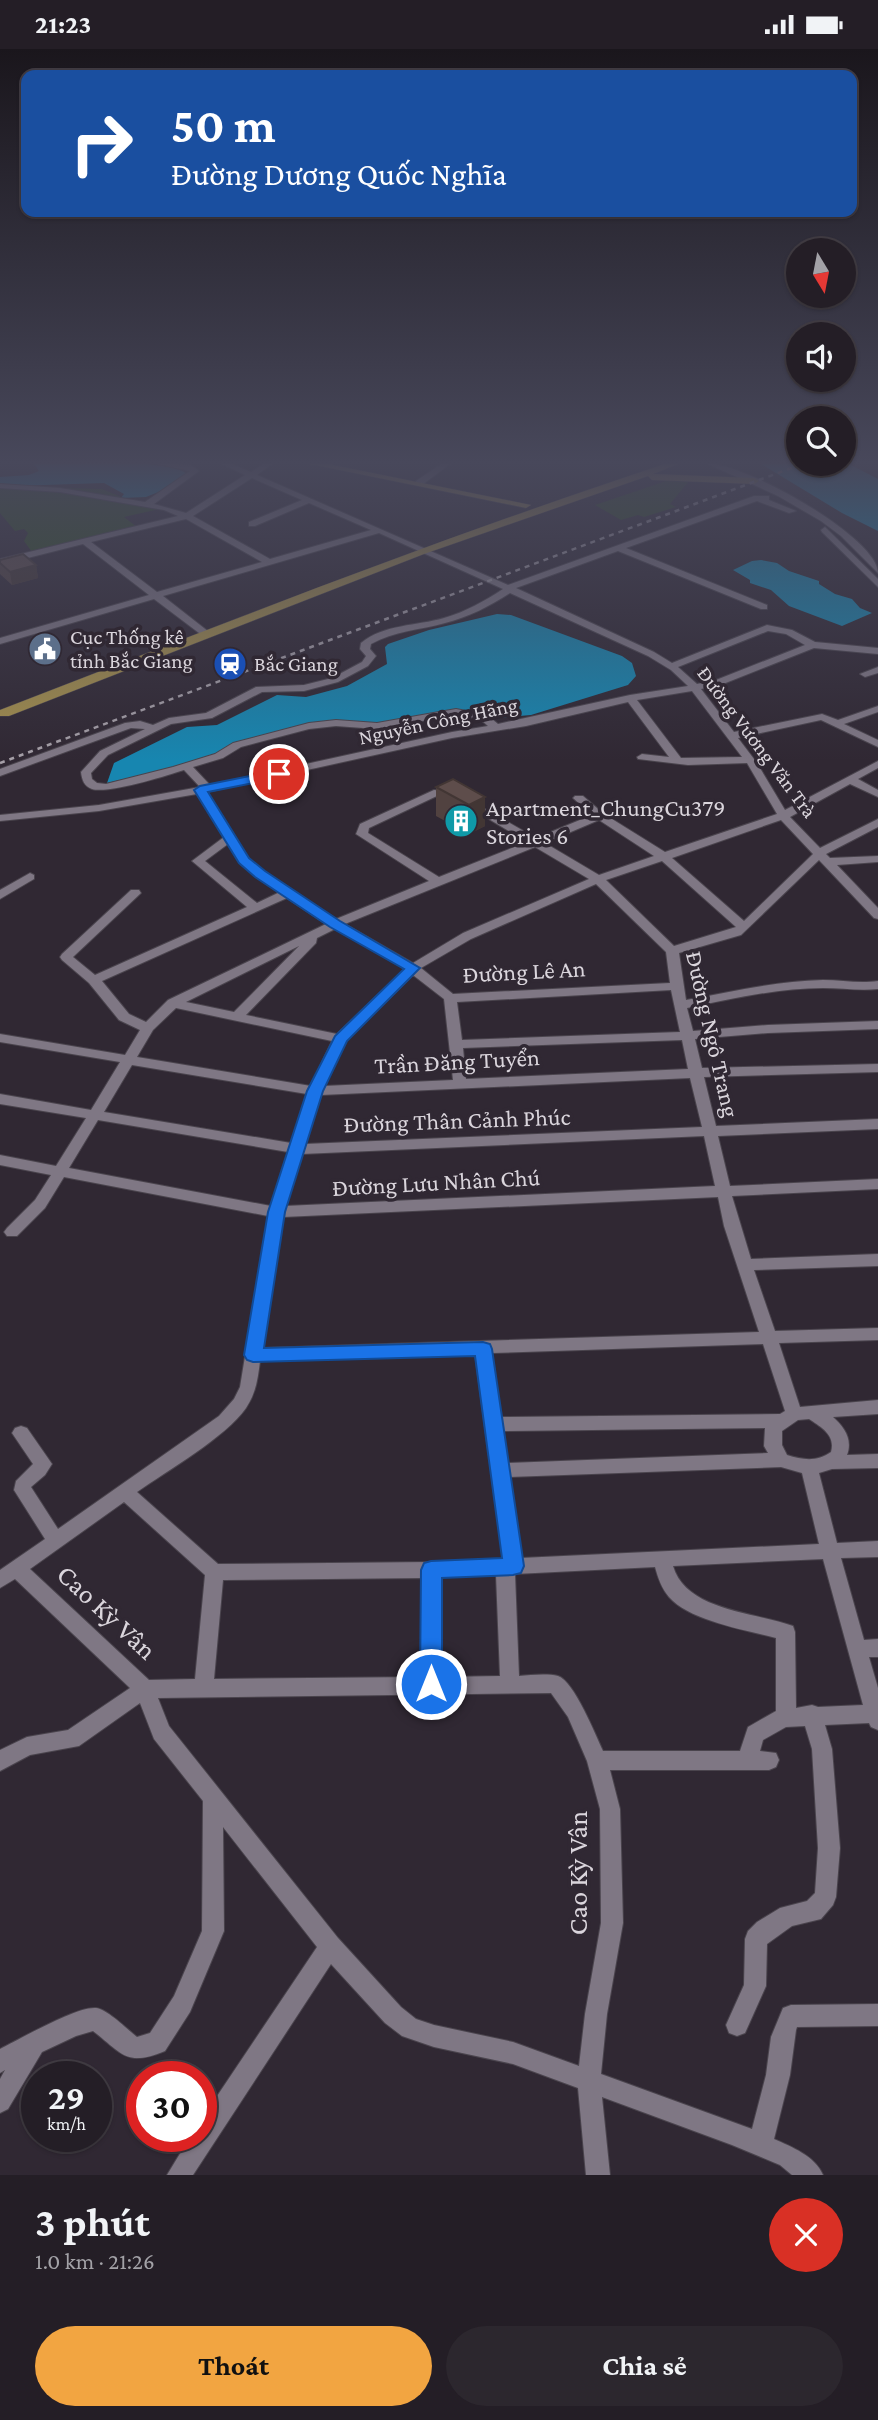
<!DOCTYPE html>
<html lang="vi">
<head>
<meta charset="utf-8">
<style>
  body { margin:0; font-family:"Crimson Pro",serif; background:#2c272e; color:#f1f3f6; height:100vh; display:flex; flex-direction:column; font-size:26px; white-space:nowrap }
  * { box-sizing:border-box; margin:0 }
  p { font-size:23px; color:#a3a2a7 }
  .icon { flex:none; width:38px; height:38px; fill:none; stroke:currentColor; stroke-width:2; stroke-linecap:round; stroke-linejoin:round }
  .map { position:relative; height:2126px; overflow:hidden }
  .details { display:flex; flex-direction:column; background:#241e26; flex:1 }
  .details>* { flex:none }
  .guide { position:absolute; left:21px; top:21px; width:836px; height:147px; border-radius:14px; box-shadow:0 2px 5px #0004,0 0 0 2px #413c43; background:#1a4fa0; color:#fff; overflow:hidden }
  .needle { width:46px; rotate:170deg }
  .controls { position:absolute; left:786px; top:189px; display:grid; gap:14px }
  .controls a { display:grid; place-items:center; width:70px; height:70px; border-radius:50%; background:#241e26; box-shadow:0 2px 5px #0004,0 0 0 2px #413c43; font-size:35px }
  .speed { position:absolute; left:21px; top:2012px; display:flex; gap:14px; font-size:35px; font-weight:700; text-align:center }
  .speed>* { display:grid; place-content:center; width:91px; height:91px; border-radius:50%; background:#241e26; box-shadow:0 2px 5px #0004,0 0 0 2px #413c43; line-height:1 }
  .speed small { font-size:18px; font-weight:400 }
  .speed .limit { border:10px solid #d22; background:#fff; color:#111 }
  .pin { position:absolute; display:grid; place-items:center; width:60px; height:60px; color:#fff; margin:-30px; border:4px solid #fff; border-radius:50%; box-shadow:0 2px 7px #0007 }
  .me { position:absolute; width:77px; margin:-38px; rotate:0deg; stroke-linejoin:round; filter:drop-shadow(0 0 5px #0008) }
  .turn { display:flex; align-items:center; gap:24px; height:147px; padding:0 35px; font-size:32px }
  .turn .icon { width:91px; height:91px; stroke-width:2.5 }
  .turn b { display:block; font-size:49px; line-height:60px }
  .round { display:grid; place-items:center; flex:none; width:74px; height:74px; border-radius:37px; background:#2c272e }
  .summary { display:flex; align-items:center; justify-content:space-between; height:119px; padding:0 35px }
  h1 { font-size:42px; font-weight:700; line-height:52px }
  .primary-button { display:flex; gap:14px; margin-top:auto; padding:14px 35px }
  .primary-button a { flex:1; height:80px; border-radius:42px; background:#f2a541; color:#111; font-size:28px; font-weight:700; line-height:80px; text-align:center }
  .primary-button a+a { background:#2c272e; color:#f1f3f6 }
  .status { display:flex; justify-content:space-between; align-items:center; height:49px; padding:0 35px; background:#241e26; direction:ltr }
  .status svg { height:19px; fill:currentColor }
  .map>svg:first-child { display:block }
  .green { fill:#2f4e20 }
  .water { fill:#1786b0 }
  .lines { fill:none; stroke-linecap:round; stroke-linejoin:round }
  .minor-casing { stroke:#4a444d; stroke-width:2 }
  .major-casing { stroke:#4a444d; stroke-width:1 }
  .minor { fill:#7f7784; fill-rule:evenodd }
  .major { fill:#a38e4d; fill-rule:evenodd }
  .rail { stroke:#a59fa7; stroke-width:2.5; stroke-dasharray:5 5; stroke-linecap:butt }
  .wall { fill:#514240 }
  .shaded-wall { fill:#423634 }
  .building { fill:#5e4d4b; stroke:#423634; stroke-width:2 }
  .route { fill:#1a73e8; stroke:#114b97; stroke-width:2 }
  .labels { text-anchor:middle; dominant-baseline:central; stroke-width:7; stroke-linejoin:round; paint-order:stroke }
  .far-poi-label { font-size:21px; fill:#dad5dc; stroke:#302833; text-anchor:start }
  .far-street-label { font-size:21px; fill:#dad5dc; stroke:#302833 }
  .poi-label { font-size:24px; fill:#dad5dc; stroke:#302833; text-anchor:start }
  .street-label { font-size:24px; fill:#dad5dc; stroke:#302833 }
  .near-street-label { font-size:28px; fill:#dad5dc; stroke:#302833 }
</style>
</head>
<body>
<div class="status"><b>21:23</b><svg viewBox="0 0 49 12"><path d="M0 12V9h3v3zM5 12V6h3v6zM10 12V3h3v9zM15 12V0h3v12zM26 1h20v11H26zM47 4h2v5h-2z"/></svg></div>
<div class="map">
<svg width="878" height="2126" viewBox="0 0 878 2126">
  <rect width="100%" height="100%" fill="#302833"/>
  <g class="green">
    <polygon points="678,431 689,432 670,455 676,458 644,468 638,466 621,471 595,456 666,432"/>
    <polygon points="0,437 102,440 131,452 151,453 164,459 124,468 137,478 32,503 24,492 28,484 24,480 15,482 0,464"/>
  </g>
  <g class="water">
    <path d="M34 415C63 415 171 409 187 425L175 432 173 437 146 448 121 449 124 445 104 434 13 437 0 434V428L29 426 39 422Z"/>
    <polygon points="761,415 849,415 878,430 878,482 842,464"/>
    <polygon points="761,511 777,514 789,522 819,532 819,535 835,545 852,550 860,559 872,564 842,577 789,557 771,541 750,534 750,531 733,521 752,512"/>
    <polygon points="497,565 511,566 622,607 632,614 636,627 628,636 531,666 497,669 469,662 385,677 335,674 243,696 227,706 107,734 114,714 187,678 217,676 277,646 306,648 347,637 387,615 385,598 388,595 429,581"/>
  </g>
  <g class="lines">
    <defs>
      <g id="minor">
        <path d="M158 415 191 416 199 422 154 455 186 464 245 426 222 415H232L251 423 263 415H272L257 426 508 536 754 447H769V451L796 462 789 464 757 452 626 499 767 556V560H761L618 502 516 539 654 603 672 614 767 576 792 581 815 593 878 599V605L814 599 723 635 701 640 734 683 822 665 838 671 878 657V663L844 675 878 691V698L821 671 738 689 757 714 785 761 878 712V719L858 730 878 741V748L850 735 790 768 820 799 878 770V778L826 805 830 809 878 807V813L837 816 878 859V870L874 869 819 811 741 886 679 904 686 951C731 943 777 932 823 931 842 931 859 935 878 932V940C859 942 842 939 823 939 777 939 732 950 687 959L693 982 768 976 878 972V980L768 984 695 990 702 1019 878 1015V1023L704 1028 716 1077 878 1070V1080L718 1087 730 1137 878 1130V1140L732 1147 751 1210 878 1205V1217L754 1221 775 1282 878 1279V1291L779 1294 800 1358 878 1351V1365L833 1368C844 1378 853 1390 847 1406L878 1405V1419L832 1420 819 1424 837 1494 878 1492V1508L841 1509 864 1591 878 1590V1608H869L878 1639V1681L871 1678 869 1674 825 1676 832 1700 840 1799 836 1848 833 1856 821 1870 792 1877 767 1895 766 1937 745 1984 737 1987 729 1984 726 1976 744 1936 745 1890 748 1882 757 1873 780 1859 807 1852 815 1844 818 1799 812 1700 805 1677 786 1678 763 1691 760 1702 776 1704 779 1711 776 1718 769 1721H610L620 1760 623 1874 607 1965 601 2025 752 2080 766 2026 771 1988 783 1959 791 1956 878 1955V1977L797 1978 796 1981 790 2026 774 2090C792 2098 815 2107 823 2126H792L780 2116 732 2096 602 2048 610 2126H586L578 2039 513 2015 434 1998 402 1987 385 1974 331 1915 193 2126H167L190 2088H201V2071L317 1898 223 1778 224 1882 190 1963 165 2002C126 2018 123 2005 93 1982L76 1987 42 2003 8 2060 0 2064V2030L5 2021 0 2024V2000C20 1990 77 1957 96 1959 107 1960 128 1981 137 1988L150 1984 174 1947 202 1882 203 1752 154 1690 140 1654 79 1697 30 1706 0 1722V1701L27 1688 68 1681 130 1639 15 1530 0 1539V1521L45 1490 14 1441 16 1432 33 1415 12 1384 15 1379 21 1377 27 1379 52 1415 45 1426 31 1438 58 1480 219 1367 234 1350 240 1338 268 1167 64 1128 45 1159 17 1187H7L4 1183 7 1179 35 1151 51 1126 0 1116V1106L56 1117 86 1069 0 1055V1045L91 1061 120 1013 0 993V985L125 1006 140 981 119 971 89 934 62 911 60 908 62 905 131 841H139L141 844 73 908 95 926 247 858 192 812 224 788 197 745 99 762 0 772V766L99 756 200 738 184 721C166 727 108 745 92 740 84 737 82 731 81 723L100 702 145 680 131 679 0 727V720L125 674 140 672 153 676 169 669 206 664 256 638 304 636 332 629 362 613 366 607 360 600 361 594C384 575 417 577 444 569 465 563 485 552 503 540L379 484 163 547 209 583V587H203L154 550 0 595V589L149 546 83 495 0 516V510L178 467 164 461 60 443 0 439V435L60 439 145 453 190 422ZM252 429 302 451 249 473V477H255L309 454 371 481 270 510 193 467ZM186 470 262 513 157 543 91 493ZM510 544 648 607 671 621 688 637 630 646 498 675 487 666 456 660 377 674 336 671 309 674 233 694 215 705 173 718 106 735 97 734 92 730 91 724 108 706 171 675 212 669 262 643 304 642 338 633 368 617 376 607 370 600 371 595C394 582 420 581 445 574 469 568 490 557 510 544ZM768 582 786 585 805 596 716 631 697 635 678 618ZM692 642 742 708 681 709 637 651ZM628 653 669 708 642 705 637 708 638 710 688 716 747 714 777 765 665 803 604 765 583 747H575L573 749 592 766 536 789 471 752 465 755 467 757 527 793 439 828 368 784 369 779 439 746 453 748 458 745 457 743 434 741 360 775 356 785 429 832 336 870 264 823 248 809 207 743 452 689 526 677ZM456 666 480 670 488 677 452 683 210 736 193 718 223 709 241 698 309 680 336 677 377 680ZM599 771 654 807 599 826 545 794ZM781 771 813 805 744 872 672 809ZM228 795 240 813 280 843 257 854 205 812ZM535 798 589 830 463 884 413 914 345 875ZM662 812 736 878 674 897 606 831ZM596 835 666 903 670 934 453 945 421 919 471 890ZM287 849 326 875 168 951 146 973 129 965 102 932ZM335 880 405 920 337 985 246 966 316 894 317 889ZM299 897 234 963 186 953ZM413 926 444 950 453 1031 324 1037 346 992ZM671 941 680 983 462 991 457 953ZM176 959 332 992 311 1037 137 1008 153 981ZM682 991 688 1020 466 1030 463 999ZM132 1016 307 1045 291 1094 104 1063ZM690 1029 702 1078 305 1095 321 1046ZM98 1071 288 1103 271 1157 69 1119ZM704 1087 715 1137 285 1157 302 1105ZM718 1148 724 1177 759 1283 262 1299 283 1168ZM763 1295 785 1362 780 1365 501 1368 492 1304ZM475 1305 503 1510 431 1513 218 1515 137 1443C167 1422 226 1388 246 1359 256 1344 258 1329 260 1312ZM809 1370C821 1378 836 1386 831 1403 817 1413 803 1411 787 1406L782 1396V1382L798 1371ZM765 1379 764 1397 768 1404 507 1414 503 1382ZM781 1418 802 1424 819 1495 521 1509 509 1428ZM124 1453 205 1526 195 1630 149 1631 30 1520ZM823 1510 863 1656 818 1658 812 1656 796 1659 795 1583 793 1577C755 1563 686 1562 673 1517ZM655 1518C658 1529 662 1540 669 1548 690 1572 746 1581 776 1589V1662L748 1678 740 1702H603C596 1687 574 1632 558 1627 547 1624 531 1626 519 1627L515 1525ZM496 1526 500 1627 441 1628 440 1528ZM422 1529 421 1628 214 1630 223 1531ZM551 1644 568 1668 587 1712 600 1760 601 1874 585 1965 579 2017 513 1993 434 1976 416 1970 401 1958 338 1889 169 1677 158 1649Z"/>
        <polygon points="441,415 450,415 422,436 416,436 416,432"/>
        <path d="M708 415C741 412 878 488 878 524L841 487 821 472 778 447Z"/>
        <polygon points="825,478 878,530 878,538 822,483 821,481"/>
        <polygon points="878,618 878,624 865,628 860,625"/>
        <polygon points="30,824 34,826 34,830 0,850 0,841"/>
      </g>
      <g id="major">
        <polygon points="310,415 328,415 531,456 526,459"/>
        <path d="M665 415H678L653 425 754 429 759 432 754 435 652 431 648 427 424 505 9 667H0V661C220 576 440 489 665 415Z"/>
      </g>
    </defs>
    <use href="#minor" class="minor-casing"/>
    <use href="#major" class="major-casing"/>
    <use href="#minor" class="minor"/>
    <use href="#major" class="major"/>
    <polyline class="rail" points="0,714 802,415"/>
  </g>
  <g class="wall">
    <polygon points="0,511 36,516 38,529 12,536 0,525"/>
    <polygon points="453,730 485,777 469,785 436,767 436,738"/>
  </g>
  <g class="shaded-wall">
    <polygon points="36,516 38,529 12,536 10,523"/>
    <polygon points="485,748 485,777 469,785 469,756"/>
  </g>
  <g class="building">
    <polygon points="23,505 36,516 10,523 0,514 0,511"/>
    <polygon points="453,730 485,748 469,756 436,738"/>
  </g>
  <linearGradient id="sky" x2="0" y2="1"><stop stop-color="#1a161c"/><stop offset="0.58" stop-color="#48485b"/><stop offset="1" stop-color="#48485b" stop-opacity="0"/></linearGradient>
  <rect width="878" height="712" fill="url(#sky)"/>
  <polygon class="route" points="279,721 283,722 283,728 208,743 249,809 265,822 340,872 420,919 347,992 323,1042 285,1163 264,1299 483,1293 490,1295 492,1300 524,1517 521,1524 513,1526 442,1529 442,1635 439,1642 431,1645 423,1642 420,1635 421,1521 424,1514 431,1512 502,1509 475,1307 253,1313 247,1311 244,1306 268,1163 307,1042 335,987 404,920 330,878 255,828 239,814 194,741 200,737"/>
  <defs>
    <symbol id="civic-disc" viewBox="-11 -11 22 22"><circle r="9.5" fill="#5c6f8a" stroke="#302833"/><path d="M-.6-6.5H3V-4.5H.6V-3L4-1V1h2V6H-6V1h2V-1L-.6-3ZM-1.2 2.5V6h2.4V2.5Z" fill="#fff"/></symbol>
    <symbol id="station-disc" viewBox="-11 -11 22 22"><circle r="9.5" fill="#1a4fb4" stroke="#302833"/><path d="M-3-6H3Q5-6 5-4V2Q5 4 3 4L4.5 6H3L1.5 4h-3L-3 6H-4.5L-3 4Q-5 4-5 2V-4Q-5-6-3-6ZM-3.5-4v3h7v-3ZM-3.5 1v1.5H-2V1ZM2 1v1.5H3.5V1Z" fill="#fff"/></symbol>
    <symbol id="building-disc" viewBox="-11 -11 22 22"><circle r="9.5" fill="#0f9aa8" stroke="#302833"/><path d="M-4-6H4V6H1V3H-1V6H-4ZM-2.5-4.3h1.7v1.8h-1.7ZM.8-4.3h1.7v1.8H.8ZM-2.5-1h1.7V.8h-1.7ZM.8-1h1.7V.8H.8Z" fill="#fff"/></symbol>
  </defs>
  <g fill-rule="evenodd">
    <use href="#civic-disc" x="26" y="581" width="38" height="38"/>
    <use href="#station-disc" x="211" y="596" width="38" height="38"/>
    <use href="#building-disc" x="442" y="753" width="38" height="38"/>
  </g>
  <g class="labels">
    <g class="far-poi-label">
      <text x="70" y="588">Cục Thống kê<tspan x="70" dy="24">tỉnh Bắc Giang</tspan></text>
      <text x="254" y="615">Bắc Giang</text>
    </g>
    <g class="far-street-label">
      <text transform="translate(438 672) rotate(-12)">Nguyễn Công Hãng</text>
      <text transform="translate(757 693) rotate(53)">Đường Vương Văn Trà</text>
    </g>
    <g class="poi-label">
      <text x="486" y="758">Apartment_ChungCu379<tspan x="486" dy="28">Stories 6</tspan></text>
    </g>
    <g class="street-label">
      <text transform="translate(524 922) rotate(-3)">Đường Lê An</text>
      <text transform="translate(713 985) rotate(77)">Đường Ngô Trang</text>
      <text transform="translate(457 1012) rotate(-3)">Trần Đăng Tuyển</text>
      <text transform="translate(457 1071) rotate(-2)">Đường Thân Cảnh Phúc</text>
      <text transform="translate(436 1133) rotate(-3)">Đường Lưu Nhân Chú</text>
    </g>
    <g class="near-street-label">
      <text transform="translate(107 1563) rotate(43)">Cao Kỳ Vân</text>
      <text transform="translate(577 1824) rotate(-90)">Cao Kỳ Vân</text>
    </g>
  </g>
</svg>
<div class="controls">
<a><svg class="needle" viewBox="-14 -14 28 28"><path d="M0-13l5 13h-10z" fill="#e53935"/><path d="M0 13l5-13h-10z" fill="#a3a2a7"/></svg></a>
<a><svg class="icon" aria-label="sound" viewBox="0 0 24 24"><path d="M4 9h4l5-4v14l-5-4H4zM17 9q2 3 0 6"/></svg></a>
<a><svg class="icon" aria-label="search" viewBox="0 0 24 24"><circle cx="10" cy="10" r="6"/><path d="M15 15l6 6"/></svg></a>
</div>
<div class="speed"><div>29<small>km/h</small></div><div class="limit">30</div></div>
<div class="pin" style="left:279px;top:725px;background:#d93025"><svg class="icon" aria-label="arrive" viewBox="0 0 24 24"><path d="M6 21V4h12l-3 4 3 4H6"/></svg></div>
<svg class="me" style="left:431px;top:1635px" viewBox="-20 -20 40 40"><circle r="17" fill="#1a73e8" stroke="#fff" stroke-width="3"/><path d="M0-11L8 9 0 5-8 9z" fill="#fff"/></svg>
<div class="guide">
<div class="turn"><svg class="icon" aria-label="right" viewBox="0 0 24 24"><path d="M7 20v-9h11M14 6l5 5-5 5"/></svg><div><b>50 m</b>Đường Dương Quốc Nghĩa</div></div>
</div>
</div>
<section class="details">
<div class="summary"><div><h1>3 phút</h1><p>1.0 km · 21:26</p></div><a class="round" style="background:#d93025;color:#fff"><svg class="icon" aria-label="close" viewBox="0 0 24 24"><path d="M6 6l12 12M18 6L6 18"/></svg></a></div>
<div class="primary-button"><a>Thoát</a><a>Chia sẻ</a></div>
</section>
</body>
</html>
